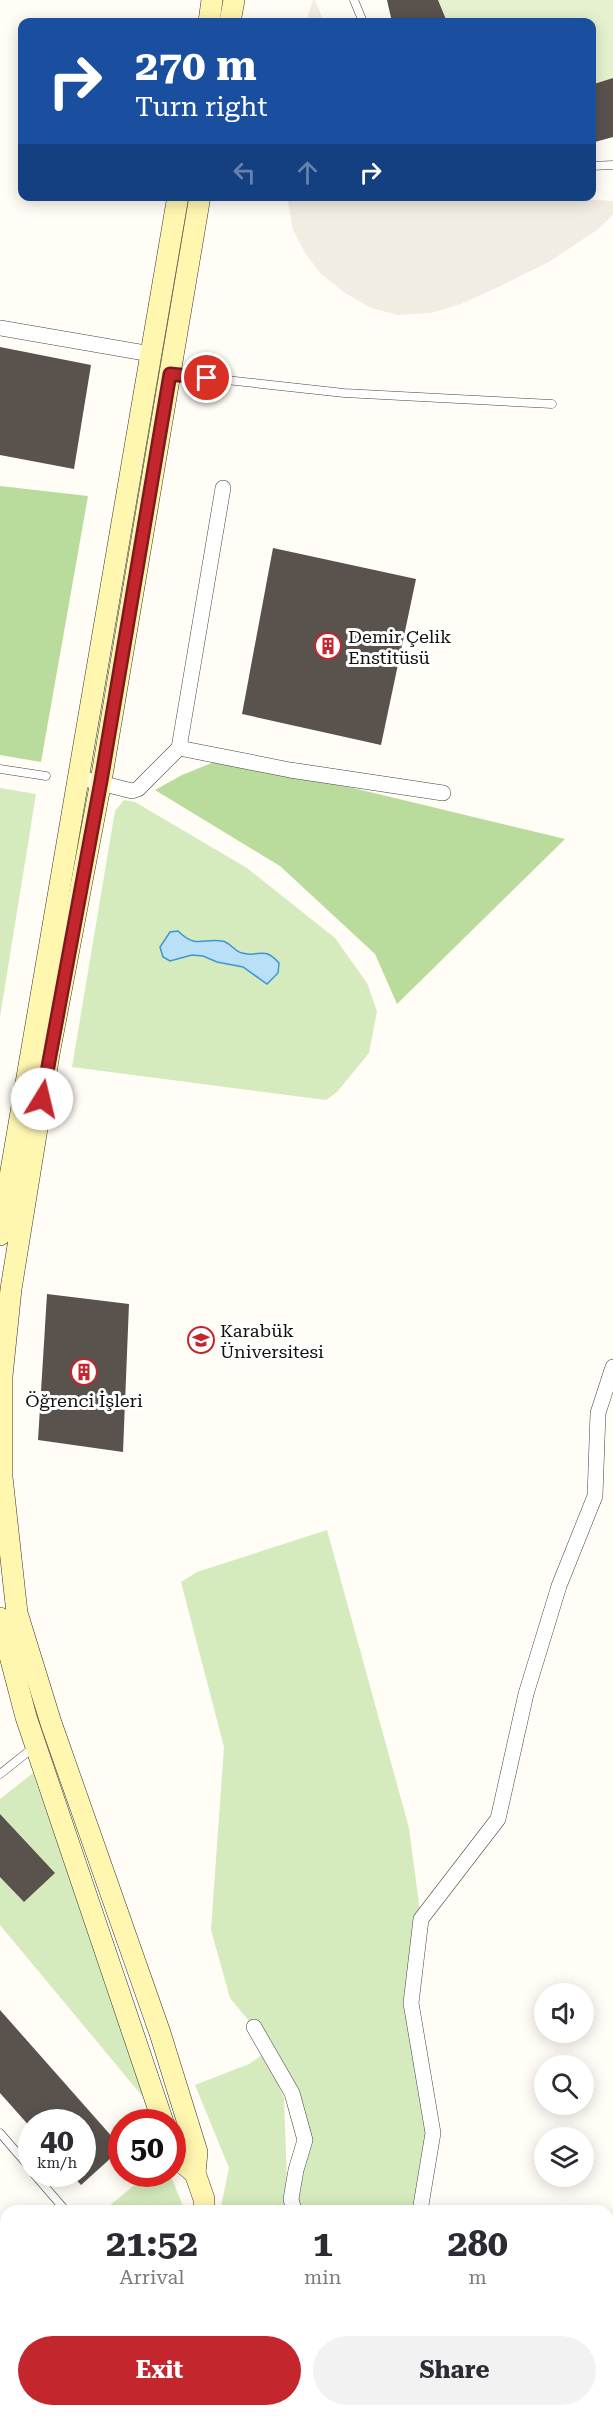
<!DOCTYPE html>
<html lang="en">
<head>
<meta charset="utf-8">
<style>
  body { margin:0; font-family:"Roboto Serif",serif; background:#f2f2f3; color:#2b2b33; height:100vh; display:flex; flex-direction:column; font-size:22px; white-space:nowrap }
  * { box-sizing:border-box; margin:0 }
  p { font-size:20px; color:#7c7c81 }
  .icon { flex:none; width:33px; height:33px; fill:none; stroke:currentColor; stroke-width:2; stroke-linecap:round; stroke-linejoin:round }
  .map { position:relative; flex:1; overflow:hidden }
  .panel { position:absolute; left:0px; top:2205px; width:614px; height:212px; display:flex; flex-direction:column; background:#fff; border-radius:18px 18px 0 0; box-shadow:0 3px 15px #0003 }
  .panel>* { flex:none }
  .banner { position:absolute; left:18px; top:18px; width:578px; height:183px; border-radius:12px; box-shadow:0 3px 15px #0003; background:#1a4fa0; color:#fff; overflow:hidden }
  .buttons { position:absolute; left:534px; top:1983px; display:grid; gap:12px }
  .buttons a { display:grid; place-items:center; width:60px; height:60px; border-radius:50%; background:#fff; box-shadow:0 3px 15px #0003; font-size:30px }
  .speed { position:absolute; left:18px; top:2109px; display:flex; gap:12px; font-size:30px; font-weight:700; text-align:center }
  .speed>* { display:grid; place-content:center; width:78px; height:78px; border-radius:50%; background:#fff; box-shadow:0 3px 15px #0003; line-height:1 }
  .speed small { font-size:15px; font-weight:400 }
  .speed .limit { border:9px solid #d22; background:#fff; color:#111 }
  .pin { position:absolute; display:grid; place-items:center; width:51px; height:51px; color:#fff; margin:-26px; border:3px solid #fff; border-radius:50%; box-shadow:0 2px 6px #0007 }
  .me { position:absolute; width:66px; margin:-33px; rotate:9deg; stroke-linejoin:round; filter:drop-shadow(0 0 4px #0008) }
  .turn { display:flex; align-items:center; gap:21px; height:126px; padding:0 18px; font-size:27px }
  .turn .icon { width:78px; height:78px; stroke-width:2.5 }
  .turn b { display:block; font-size:42px; line-height:51px }
  .lanes { display:flex; align-items:center; height:57px; padding:0 18px; background:#0003; justify-content:center; gap:30px; direction:ltr }
  .lanes .off { opacity:.35 }
  .eta { display:flex; justify-content:space-evenly; align-items:center; height:102px; text-align:center }
  .eta b { font-size:36px; font-weight:700; line-height:42px }
  .button { display:flex; gap:12px; margin-top:auto; padding:12px 18px }
  .button a { flex:1; height:69px; border-radius:36px; background:#c4262e; color:#fff; font-size:24px; font-weight:700; line-height:69px; text-align:center }
  .button a+a { background:#f2f2f3; color:#2b2b33 }
  .map>svg:first-child { display:block }
  .green { fill:#d5ebbd }
  .forest { fill:#b9dc9c }
  .pitch { fill:#e6f2cf }
  .plaza { fill:#f1ede2 }
  .water { fill:#b9e0f7; stroke:#3f96cf; stroke-width:1.5 }
  .building { fill:#5a524d }
  .lines { fill:none; stroke-linecap:round; stroke-linejoin:round }
  .lane-casing { stroke:#444; stroke-width:9 }
  .street-casing { stroke:#444; stroke-width:16 }
  .secondary-casing { stroke:#333; stroke-width:22 }
  .lane { stroke:#fff; stroke-width:8 }
  .street { stroke:#fff; stroke-width:15 }
  .secondary { stroke:#fff6b0; stroke-width:21 }
  .route-casing { stroke:#7f191e; stroke-width:15 }
  .route { stroke:#c4262e; stroke-width:10 }
  .labels { text-anchor:middle; dominant-baseline:central; stroke-width:6; stroke-linejoin:round; paint-order:stroke }
  .poi-label { font-size:18px; fill:#111; stroke:#fff; text-anchor:start }
</style>
</head>
<body>
<div class="map">
<svg width="613" height="2416" viewBox="0 0 613 2416">
  <rect width="100%" height="100%" fill="#fffdf5"/>
  <g class="green">
    <polygon points="0,788 36,794 0,1017"/>
    <polygon points="124,800 135,802 247,868 335,938 367,983 377,1011 369,1053 337,1092 326,1100 72,1067 115,811"/>
    <polygon points="327,1530 409,1828 421,1919 411,2003 433,2133 420,2211 294,2211 305,2140 254,2027 230,1998 211,1930 224,1747 181,1582 197,1572"/>
    <polygon points="33,1773 148,2103 0,1925 0,1799"/>
    <polygon points="265,2053 284,2098 288,2211 220,2211 229,2168 195,2085 249,2064"/>
    <polygon points="148,2174 170,2174 185,2211 103,2211"/>
    <polygon points="56,2411 56,2410 138,2411 137,2416 50,2416"/>
    <polygon points="166,2411 166,2410 242,2411 239,2416 165,2416"/>
  </g>
  <g class="forest">
    <polygon points="0,486 88,496 41,762 0,755"/>
    <polygon points="214,762 353,788 565,839 397,1004 375,954 280,866 155,790 182,775"/>
  </g>
  <polygon class="pitch" points="387,0 613,0 613,137 591,143 591,22 392,22"/>
  <g class="plaza">
    <polygon points="313,0 315,0 324,22 306,22"/>
    <polygon points="287,197 552,197 613,201 613,215 597,230 549,262 496,288 461,304 431,313 398,315 371,308 345,293 321,274 305,253 293,230"/>
  </g>
  <path class="water" d="M178 931C196 949 203 938 222 941 230 942 234 951 242 953 260 958 263 945 279 963L278 973 267 984 243 967 217 962 203 956 192 955 170 961 163 957 160 947 170 932Z"/>
  <g class="building">
    <polygon points="387,0 438,0 447,22 392,22"/>
    <polygon points="613,78 613,137 591,143 591,85"/>
    <polygon points="0,347 91,365 74,469 0,455"/>
    <polygon points="273,548 416,579 381,745 242,714"/>
    <polygon points="47,1294 129,1304 123,1452 38,1440"/>
    <polygon points="0,1814 55,1873 24,1902 0,1877"/>
    <polygon points="0,2010 122,2148 81,2185 71,2174 82,2174 82,2122 32,2122 32,2129 0,2093"/>
  </g>
  <g class="lines">
    <defs>
      <g id="lane">
        <polyline points="354,0 363,22"/>
        <polyline points="591,166 613,165"/>
        <polyline points="171,374 344,393 552,404"/>
        <polyline points="0,769 46,776"/>
        <polyline points="0,1774 34,1747"/>
        <polyline points="0,2133 32,2170"/>
        <polyline points="34,2174 66,2211"/>
        <polyline points="13,2416 20,2410"/>
      </g>
      <g id="street">
        <polyline points="0,328 151,354"/>
        <polyline points="179,748 290,770 443,793"/>
        <polyline points="77,777 132,791 138,789 179,748 223,488"/>
        <polyline points="254,2027 292,2093 305,2140 296,2170 291,2199 294,2211"/>
        <polyline points="420,2211 433,2133 411,2003 421,1919 498,1819 526,1694 559,1586 595,1496 598,1413 613,1367"/>
        <polyline points="270,2416 272,2410"/>
        <polyline points="299,2416 309,2410"/>
      </g>
      <g id="secondary">
        <polyline points="209,22 212,0"/>
        <polyline points="230,22 234,0"/>
        <polyline points="200,196 101,781 49,1054 11,1289 2,1376 2,1477 17,1613 51,1723 160,2033 197,2152 195,2173 204,2199 204,2211"/>
        <polyline points="0,1235 178,196"/>
        <polyline points="0,1618 26,1717 163,2122"/>
        <polyline points="172,2150 175,2157 195,2173"/>
        <polyline points="152,2416 153,2410"/>
      </g>
    </defs>
    <use href="#lane" class="lane-casing"/>
    <use href="#street" class="street-casing"/>
    <use href="#secondary" class="secondary-casing"/>
    <use href="#lane" class="lane"/>
    <use href="#street" class="street"/>
    <use href="#secondary" class="secondary"/>
  </g>
  <g class="lines">
    <defs>
      <polyline id="route" points="42,1099 101,781 170,374 207,378"/>
    </defs>
    <use href="#route" class="route-casing"/>
    <use href="#route" class="route"/>
  </g>
  <defs>
    <symbol id="building-ring" viewBox="-11 -11 22 22"><circle r="9.5" fill="#fff" stroke="#c4262e" stroke-width="1.5"/><path d="M-4-6H4V6H1V3H-1V6H-4ZM-2.5-4.3h1.7v1.8h-1.7ZM.8-4.3h1.7v1.8H.8ZM-2.5-1h1.7V.8h-1.7ZM.8-1h1.7V.8H.8Z" fill="#c4262e"/></symbol>
    <symbol id="university-ring" viewBox="-11 -11 22 22"><circle r="9.5" fill="#fff" stroke="#c4262e" stroke-width="1.5"/><path d="M0-5L7-2L0 1L-7-2ZM-4 1L0 2.5L4 1V4Q0 6-4 4Z" fill="#c4262e"/></symbol>
  </defs>
  <g fill-rule="evenodd">
    <use href="#building-ring" x="313" y="631" width="30" height="30"/>
    <use href="#university-ring" x="186" y="1325" width="30" height="30"/>
    <use href="#building-ring" x="69" y="1357" width="30" height="30"/>
  </g>
  <g class="labels">
    <g class="poi-label">
      <text x="348" y="636">Demir Çelik<tspan x="348" dy="21">Enstitüsü</tspan></text>
      <text x="220" y="1330">Karabük<tspan x="220" dy="21">Üniversitesi</tspan></text>
      <text x="84" y="1400" text-anchor="middle">Öğrenci İşleri</text>
    </g>
  </g>
</svg>
<div class="buttons">
<a><svg class="icon" aria-label="sound" viewBox="0 0 24 24"><path d="M4 9h4l5-4v14l-5-4H4zM17 9q2 3 0 6"/></svg></a>
<a><svg class="icon" aria-label="search" viewBox="0 0 24 24"><circle cx="10" cy="10" r="6"/><path d="M15 15l6 6"/></svg></a>
<a><svg class="icon" aria-label="layers" viewBox="0 0 24 24"><path d="M12 4l9 5-9 5-9-5zM3 14l9 5 9-5"/></svg></a>
</div>
<div class="speed"><div>40<small>km/h</small></div><div class="limit">50</div></div>
<div class="pin" style="left:207px;top:378px;background:#d93025"><svg class="icon" aria-label="arrive" viewBox="0 0 24 24"><path d="M6 21V4h12l-3 4 3 4H6"/></svg></div>
<svg class="me" style="left:42px;top:1099px" viewBox="-20 -20 40 40"><circle r="19" fill="#fff"/><path d="M0-13L10 11 0 6-10 11z" fill="#c4262e"/></svg>
<div class="banner">
<div class="turn"><svg class="icon" aria-label="right" viewBox="0 0 24 24"><path d="M7 20v-9h11M14 6l5 5-5 5"/></svg><div><b>270 m</b>Turn right</div></div>
<div class="lanes"><svg class="icon off" aria-label="left" viewBox="0 0 24 24"><path d="M17 20v-9H6M10 6l-5 5 5 5"/></svg><svg class="icon off" aria-label="ahead" viewBox="0 0 24 24"><path d="M12 20V5M6 11l6-6 6 6"/></svg><svg class="icon" aria-label="right" viewBox="0 0 24 24"><path d="M7 20v-9h11M14 6l5 5-5 5"/></svg></div>
</div>
<section class="panel">
<div class="eta">
<div><b>21:52</b><p>Arrival</p></div>
<div><b>1</b><p>min</p></div>
<div><b>280</b><p>m</p></div>
</div>
<div class="button"><a>Exit</a><a>Share</a></div>
</section>
</div>
</body>
</html>
